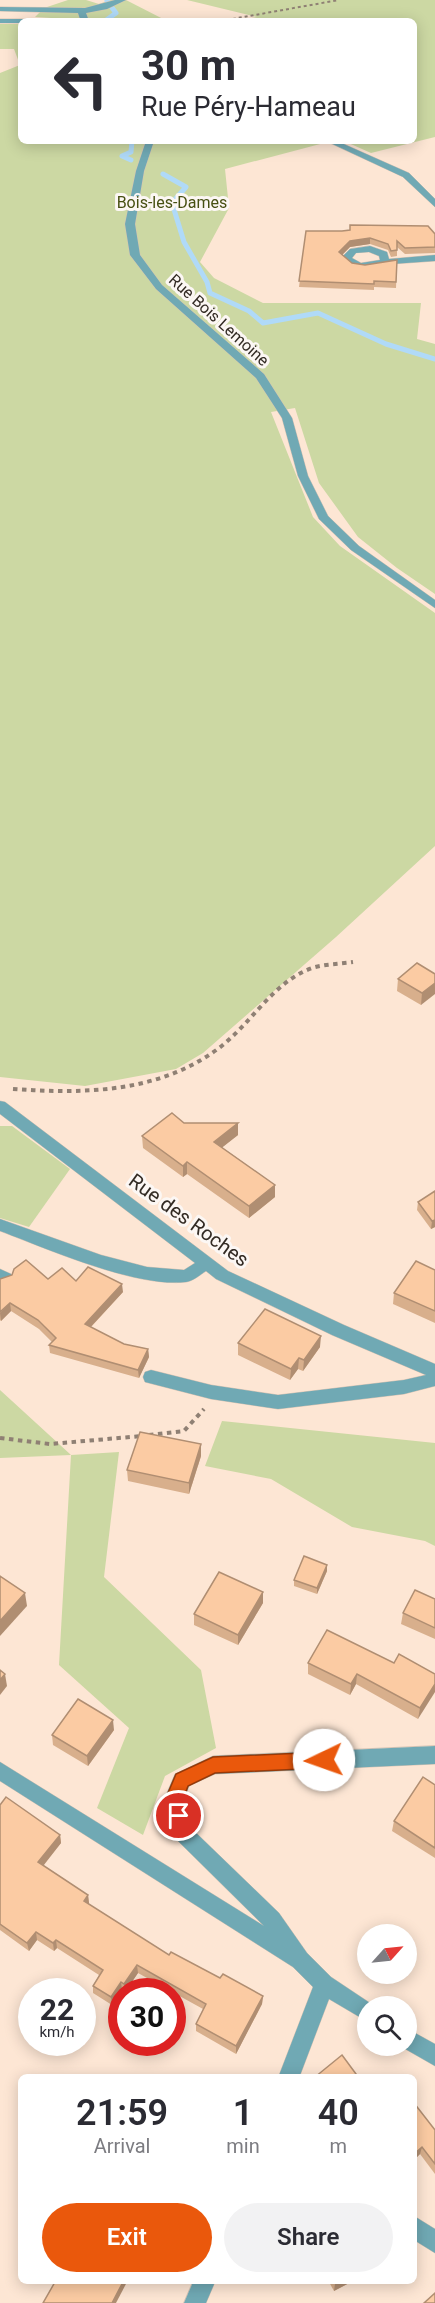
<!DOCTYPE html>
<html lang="en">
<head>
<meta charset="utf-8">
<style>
  body { margin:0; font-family:Roboto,sans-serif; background:#f2f2f3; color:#2b2b33; height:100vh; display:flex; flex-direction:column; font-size:22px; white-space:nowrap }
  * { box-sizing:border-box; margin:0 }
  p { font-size:20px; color:#7c7c81 }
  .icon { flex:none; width:33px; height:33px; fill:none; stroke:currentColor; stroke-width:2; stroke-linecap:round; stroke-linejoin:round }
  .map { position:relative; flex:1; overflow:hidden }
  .drawer { position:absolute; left:18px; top:2074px; width:399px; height:210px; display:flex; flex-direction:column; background:#fff; border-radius:9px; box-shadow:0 3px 15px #0003 }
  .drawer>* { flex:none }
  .banner { position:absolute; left:18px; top:18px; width:399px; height:126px; border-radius:9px; box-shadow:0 3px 15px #0003; background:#fff; color:#2b2b33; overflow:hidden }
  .needle { width:39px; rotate:63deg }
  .buttons { position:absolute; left:357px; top:1924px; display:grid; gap:12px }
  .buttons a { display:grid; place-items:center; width:60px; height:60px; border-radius:50%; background:#fff; box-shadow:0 3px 15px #0003; font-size:30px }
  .speed { position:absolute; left:18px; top:1978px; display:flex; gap:12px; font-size:30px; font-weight:700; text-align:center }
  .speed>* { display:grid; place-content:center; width:78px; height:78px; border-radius:50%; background:#fff; box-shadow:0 3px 15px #0003; line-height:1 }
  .speed small { font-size:15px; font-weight:400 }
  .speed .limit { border:9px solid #d22; background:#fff; color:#111 }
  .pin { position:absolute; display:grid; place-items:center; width:51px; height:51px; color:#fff; margin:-26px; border:3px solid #fff; border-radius:50%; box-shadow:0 2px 6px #0007 }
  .me { position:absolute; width:66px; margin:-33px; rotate:267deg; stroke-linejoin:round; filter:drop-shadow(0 0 4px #0008) }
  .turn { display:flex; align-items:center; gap:21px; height:126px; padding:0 24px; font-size:27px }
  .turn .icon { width:78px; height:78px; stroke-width:2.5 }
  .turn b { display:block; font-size:42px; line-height:51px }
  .eta { display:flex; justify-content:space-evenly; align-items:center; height:102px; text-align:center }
  .eta b { font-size:36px; font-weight:600; line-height:42px }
  .primary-button { display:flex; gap:12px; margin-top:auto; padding:12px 24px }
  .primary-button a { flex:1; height:69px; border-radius:36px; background:#ea580c; color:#fff; font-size:24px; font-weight:600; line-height:69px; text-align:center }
  .primary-button a+a { background:#f2f2f3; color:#2b2b33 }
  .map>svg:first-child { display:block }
  .green { fill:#ccd8a3 }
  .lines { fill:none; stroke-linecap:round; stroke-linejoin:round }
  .stream { stroke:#b0daf8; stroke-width:5 }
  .minor-casing { stroke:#d9c4b4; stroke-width:1 }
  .path-far1 { stroke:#8f8074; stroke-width:2; stroke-dasharray:3 3; stroke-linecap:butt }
  .path { stroke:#8f8074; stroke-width:4; stroke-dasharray:4.5 4.5; stroke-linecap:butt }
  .minor { fill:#70a9b4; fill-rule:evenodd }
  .wall { fill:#d8af8c }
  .shaded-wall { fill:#b08e72 }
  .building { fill:#fbcba3; stroke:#b08e72; stroke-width:1.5 }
  .route { fill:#ea580c; stroke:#983908; stroke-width:1.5 }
  .labels { text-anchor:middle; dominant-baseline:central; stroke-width:6; stroke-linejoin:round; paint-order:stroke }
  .far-park-label { font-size:16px; fill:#475012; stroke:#fcf7f4 }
  .far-street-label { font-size:16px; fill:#332b24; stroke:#fcf7f4 }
  .street-label { font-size:20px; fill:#332b24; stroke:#fcf7f4 }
</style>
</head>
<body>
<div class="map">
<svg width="435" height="2303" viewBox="0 0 435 2303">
  <rect width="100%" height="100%" fill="#fde6d4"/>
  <g class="green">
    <polygon points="68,0 86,0 99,4 111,0 126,0 167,21 99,21 35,17 44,8"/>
    <polygon points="187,0 435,0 435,137 371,153 344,141 414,141 414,21 233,21 257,17"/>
    <polygon points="0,24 21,24 21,141 324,143 225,169 229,208 200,262 214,278 263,303 421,303 417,339 435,344 435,594 397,568 358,537 319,483 295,408 271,412 313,517 340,546 435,613 435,846 336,937 203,1053 176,1069 85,1086 0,1077 0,73 20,65 14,49 0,49"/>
    <polygon points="0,1126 12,1126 70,1169 29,1227 0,1218"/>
    <polygon points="0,1390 71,1455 119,1452 104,1577 201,1670 216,1748 165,1776 143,1835 97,1808 129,1728 59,1665 71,1455 0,1458"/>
    <polygon points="222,1421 435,1443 435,1546 425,1541 352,1527 271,1479 205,1466"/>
  </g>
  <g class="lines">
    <g class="stream">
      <polyline points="105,21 116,13 107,1"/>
      <polyline points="131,160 122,156 131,152 132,141"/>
      <polyline points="163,174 186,187 172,203 184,242 207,282 210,293 249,311 263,323 318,313 386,344 435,359"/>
    </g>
    <defs>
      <g id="minor">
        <polygon points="115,0 126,0 107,9 86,13 89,21 21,21 21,23 0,23 0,19 80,19 78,13 0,11 0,7 85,8"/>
        <polygon points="146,141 154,141 144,171 135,224 140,255 162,285 264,374 292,418 308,476 328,516 359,546 435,600 435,608 351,550 319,519 298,476 282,418 256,378 156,289 130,255 125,224 136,171"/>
        <polygon points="326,141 337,141 409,173 435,199 435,207 403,177"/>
        <path d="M370 246 387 252 389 259 435 255V261L392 264 365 269 353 267 341 258 350 249ZM369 252 379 256 380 260 361 263 352 258 356 253Z"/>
        <path d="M0 1101 5 1102 228 1271 344 1325 435 1364V1386L404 1394 278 1409 211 1399 145 1382 143 1377 145 1372 151 1370 211 1385 278 1395 404 1380 426 1375 332 1335 216 1279 206 1271C200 1275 193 1281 186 1282 136 1288 48 1249 0 1231V1219L101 1255 147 1267 184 1270 195 1263 0 1114Z"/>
        <polygon points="0,1269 11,1274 13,1278 11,1282 0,1283"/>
        <polygon points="435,1746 435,1764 215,1774 189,1786 184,1800 191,1828 279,1913 307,1953 331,1977 376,2007 368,2007 368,2022 329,1999 299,2078 278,2078 313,1987 293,1967 0,1781 0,1762 264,1926 176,1839 164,1800 175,1774 213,1756"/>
        <polygon points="406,2028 435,2044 435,2066 400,2046 406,2046"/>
        <polygon points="414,2216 435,2229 435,2253 414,2240"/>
        <polygon points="193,2282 215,2282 206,2303 184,2303"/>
      </g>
    </defs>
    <use href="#minor" class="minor-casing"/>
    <polyline class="path-far1" points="221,21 339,0"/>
    <g class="path">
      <path d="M13 1089C85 1094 159 1093 219 1048 251 1024 273 982 312 968 325 964 339 964 353 962"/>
      <polyline points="149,1435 184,1431 204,1409"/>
      <polyline points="0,1438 50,1444 142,1436"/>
    </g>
    <use href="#minor" class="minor"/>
  </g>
  <g class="wall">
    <polygon points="306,231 435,234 435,253 405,254 397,247 397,256 391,257 388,250 370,244 350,247 342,255 352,263 365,265 397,260 396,288 374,287 374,290 299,287"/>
    <polygon points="435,974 421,1005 397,991 398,979"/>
    <polygon points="184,1123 238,1135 222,1147 275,1185 275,1197 249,1218 187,1174 183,1177 143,1148 142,1136"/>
    <polygon points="435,1191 435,1227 431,1229 417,1210 418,1202"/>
    <polygon points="435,1270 435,1323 393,1304 394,1293"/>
    <polygon points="0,1279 48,1279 76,1281 123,1292 91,1327 124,1344 148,1349 149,1357 139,1378 50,1353 49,1345 52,1342 39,1329 11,1311 1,1321 0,1320"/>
    <polygon points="238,1343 320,1347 303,1371 298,1369 290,1380 238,1355"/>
    <polygon points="201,1456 189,1494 128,1481 127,1470"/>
    <polygon points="327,1565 327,1571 317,1594 294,1586 294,1580"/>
    <polygon points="263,1592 263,1603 238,1645 194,1625 194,1614"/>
    <polygon points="435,1599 435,1639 401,1624 403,1613"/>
    <polygon points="308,1663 394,1663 435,1674 418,1719 356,1684 350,1695 308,1674"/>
    <polygon points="114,1730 88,1766 53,1745 52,1735"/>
    <polygon points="435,1785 435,1858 392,1831 394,1821"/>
    <polygon points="0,1805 60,1835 61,1843 43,1865 88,1895 89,1904 169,1955 220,1978 263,1996 262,2004 236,2054 196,2031 196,2024 203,2009 138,1973 125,1992 122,1990 112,2005 93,1993 93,1986 99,1975 57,1948 54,1951 37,1940 29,1951 0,1930"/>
    <polygon points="414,2103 435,2130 435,2174 420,2154 414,2160"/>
    <polygon points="329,2282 351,2282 334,2291"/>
  </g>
  <g class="shaded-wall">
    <polygon points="370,238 370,244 350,247 339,258 339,252 350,241"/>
    <polygon points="435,983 435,994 421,1005 422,993"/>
    <polygon points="238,1123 238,1135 214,1154 214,1142"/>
    <polygon points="187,1162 187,1174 183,1177 183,1166"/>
    <polygon points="275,1185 275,1197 249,1218 249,1206"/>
    <polygon points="435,1220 435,1227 431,1229 432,1221"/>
    <polygon points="122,1284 123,1292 86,1332 85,1324"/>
    <polygon points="10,1303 11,1311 1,1321 0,1313"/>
    <polygon points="321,1336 320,1347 303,1371 304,1360"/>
    <polygon points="148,1349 149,1357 139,1378 138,1370"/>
    <polygon points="299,1358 298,1369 290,1380 291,1369"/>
    <polygon points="201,1444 201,1456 189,1494 189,1483"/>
    <polygon points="327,1565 327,1571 317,1594 317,1588"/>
    <polygon points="263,1592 263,1603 238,1645 238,1635"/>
    <polygon points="25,1593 27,1606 0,1636 0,1621"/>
    <polygon points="5,1674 7,1686 0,1695 0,1680"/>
    <polygon points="357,1674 356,1684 350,1695 351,1684"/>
    <polygon points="435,1684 435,1692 418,1719 420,1708"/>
    <polygon points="113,1720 114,1730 88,1766 87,1756"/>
    <polygon points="60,1835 61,1843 40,1870 38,1862"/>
    <polygon points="88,1895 89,1903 85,1909 84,1901"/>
    <polygon points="36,1932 37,1940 29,1951 27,1943"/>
    <polygon points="56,1940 57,1948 54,1951 53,1943"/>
    <polygon points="137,1965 138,1973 125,1992 124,1984"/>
    <polygon points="121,1982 122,1990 112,2005 111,1997"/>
    <polygon points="263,1996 262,2004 236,2054 236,2046"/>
    <polygon points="422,2147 420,2154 414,2160 414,2154"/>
    <polygon points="123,2282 127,2282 116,2303 112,2303"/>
    <polygon points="339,2282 351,2282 334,2291 335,2284"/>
  </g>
  <g class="building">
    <polygon points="350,225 428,226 435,234 435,247 405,248 397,241 397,250 391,251 388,244 370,238 350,241 339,252 352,263 365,265 397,260 396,282 374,281 374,284 299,281 306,231 342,231 350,230"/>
    <polygon points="417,963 435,974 435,983 422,993 398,979"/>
    <polygon points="172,1113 184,1123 238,1123 214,1142 275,1185 249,1206 187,1162 183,1166 142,1136"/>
    <polygon points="435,1191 435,1220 432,1221 418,1202"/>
    <polygon points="26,1260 48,1279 62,1268 76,1281 88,1267 122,1284 85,1324 124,1344 148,1349 138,1370 49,1345 56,1338 38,1320 10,1303 0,1312 0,1279 12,1275 14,1269"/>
    <polygon points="416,1261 435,1270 435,1311 394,1293"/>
    <polygon points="265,1309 321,1336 304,1360 299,1358 291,1369 238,1343"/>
    <polygon points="140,1432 201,1444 189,1483 127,1470"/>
    <polygon points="304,1556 327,1565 317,1588 294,1580"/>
    <polygon points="219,1572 263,1592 238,1635 194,1614"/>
    <polygon points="0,1576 25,1593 0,1621"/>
    <polygon points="415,1590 435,1599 435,1628 403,1613"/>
    <polygon points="327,1630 394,1663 399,1654 435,1674 435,1684 420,1708 357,1674 351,1684 308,1663"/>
    <polygon points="0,1670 5,1674 0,1680"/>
    <polygon points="78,1699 113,1720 87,1756 52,1735"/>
    <polygon points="423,1777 435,1785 435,1848 394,1821"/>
    <polygon points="6,1797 60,1835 38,1862 88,1895 84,1901 169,1955 171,1952 220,1978 223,1974 263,1996 236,2046 196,2024 206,2004 137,1965 124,1984 121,1982 111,1997 93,1986 103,1970 56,1940 53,1943 36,1932 27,1943 0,1924 0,1805"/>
    <polygon points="342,2055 356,2074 352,2078 315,2078 315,2077"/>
    <polygon points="414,2103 435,2130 435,2164 422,2147 414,2154"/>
    <polygon points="55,2282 123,2282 112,2303 43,2303"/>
    <polygon points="435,2293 435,2303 424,2303"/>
  </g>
  <polygon class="route" points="324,1752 330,1754 333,1760 330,1765 324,1768 215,1773 188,1786 183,1800 187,1816 185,1822 179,1824 172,1822 165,1800 176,1774 213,1757"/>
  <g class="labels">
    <g class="far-park-label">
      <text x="172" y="202">Bois-les-Dames</text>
    </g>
    <g class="far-street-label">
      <text transform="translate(219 320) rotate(42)">Rue Bois Lemoine</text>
    </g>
    <g class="street-label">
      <text transform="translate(189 1220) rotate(36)">Rue des Roches</text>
    </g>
  </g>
</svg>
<div class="buttons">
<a><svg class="needle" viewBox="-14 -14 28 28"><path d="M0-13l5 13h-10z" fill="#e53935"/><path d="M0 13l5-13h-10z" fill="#7c7c81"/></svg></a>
<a><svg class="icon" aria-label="search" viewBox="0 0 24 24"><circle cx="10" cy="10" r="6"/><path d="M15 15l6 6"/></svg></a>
</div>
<div class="speed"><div>22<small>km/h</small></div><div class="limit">30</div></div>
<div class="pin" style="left:179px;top:1816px;background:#d93025"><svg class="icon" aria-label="arrive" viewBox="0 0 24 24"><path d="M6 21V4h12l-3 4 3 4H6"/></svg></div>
<svg class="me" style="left:324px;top:1760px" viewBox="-20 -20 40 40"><circle r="19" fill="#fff"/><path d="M0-13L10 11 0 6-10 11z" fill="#ea580c"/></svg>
<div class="banner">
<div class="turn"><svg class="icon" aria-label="left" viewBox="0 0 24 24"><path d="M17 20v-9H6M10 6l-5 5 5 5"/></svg><div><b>30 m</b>Rue Péry-Hameau</div></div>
</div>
<section class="drawer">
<div class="eta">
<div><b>21:59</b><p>Arrival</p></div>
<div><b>1</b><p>min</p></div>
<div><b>40</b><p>m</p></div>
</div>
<div class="primary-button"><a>Exit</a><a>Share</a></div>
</section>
</div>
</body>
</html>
